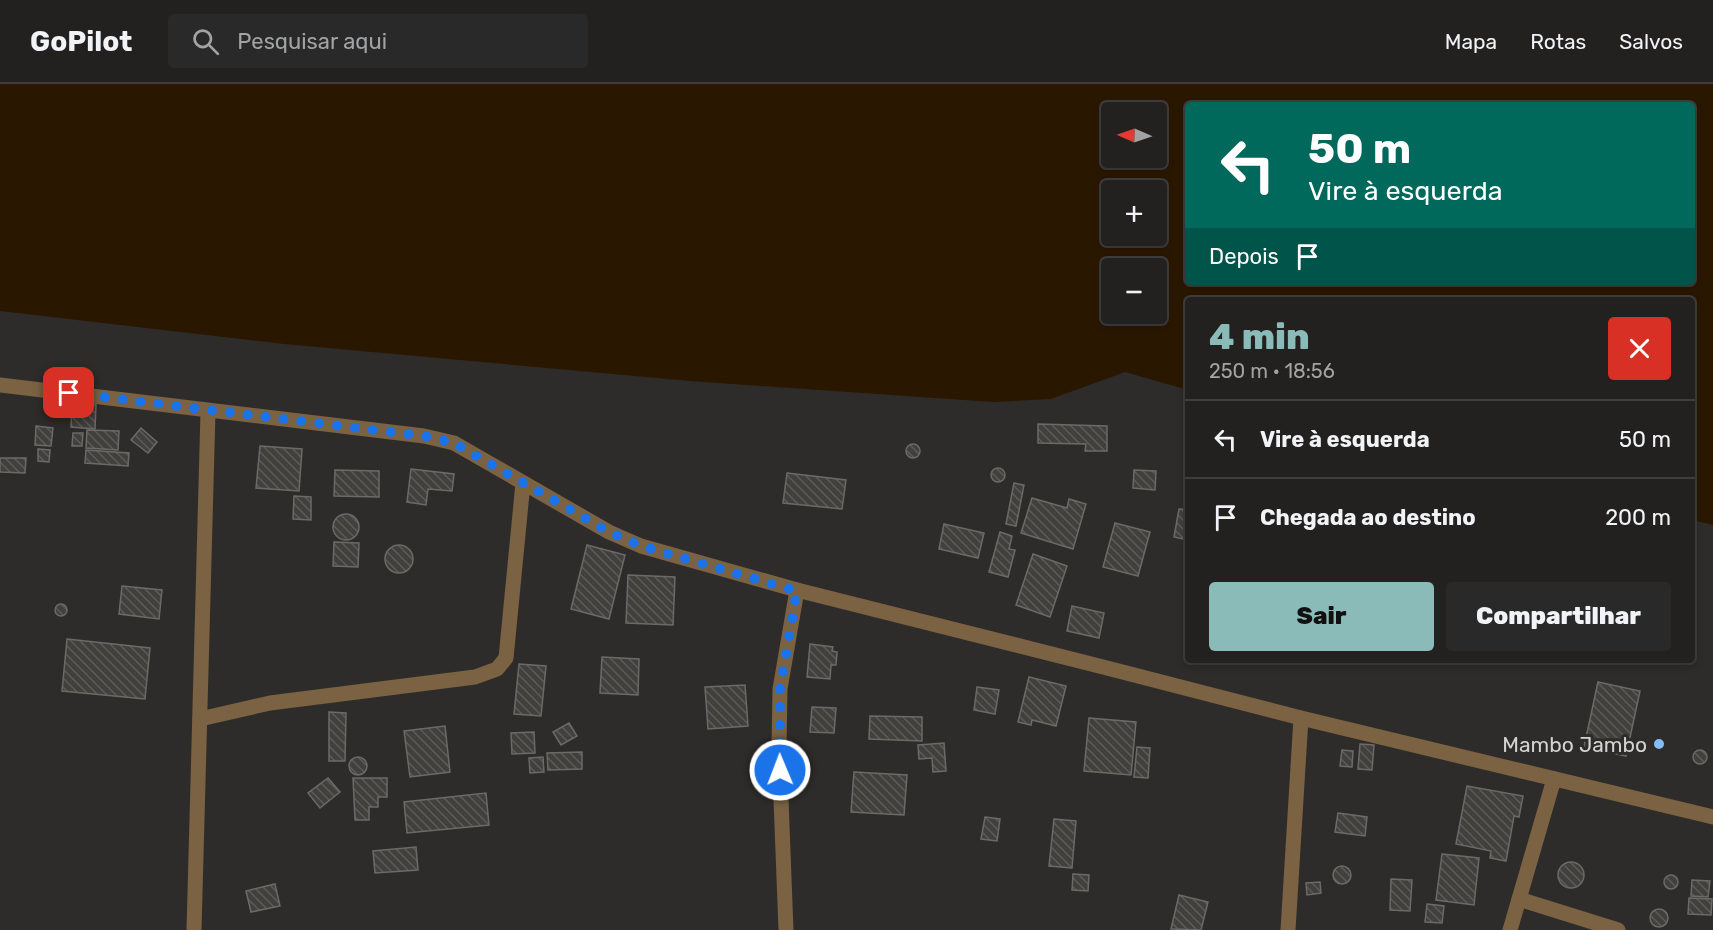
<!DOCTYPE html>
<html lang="pt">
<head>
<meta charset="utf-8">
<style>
  body { margin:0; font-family:Rubik,sans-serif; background:#2a2929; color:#f1f3f6; height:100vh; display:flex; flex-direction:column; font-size:22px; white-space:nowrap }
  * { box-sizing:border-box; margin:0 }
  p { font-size:20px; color:#a2a3a5 }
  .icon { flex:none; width:33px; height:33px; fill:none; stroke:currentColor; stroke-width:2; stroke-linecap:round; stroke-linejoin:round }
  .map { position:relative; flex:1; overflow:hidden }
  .sheet { position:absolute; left:1185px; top:213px; width:510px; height:366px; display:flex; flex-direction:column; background:#222120; border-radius:6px; box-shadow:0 3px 9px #0003,0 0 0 2px #3f3e3e }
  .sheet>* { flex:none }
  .top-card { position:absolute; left:1185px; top:18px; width:510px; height:183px; border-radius:6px; box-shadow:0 3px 9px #0003,0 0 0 2px #3f3e3e; background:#00695c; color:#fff; overflow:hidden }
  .needle { width:39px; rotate:272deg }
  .controls { position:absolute; left:1101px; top:18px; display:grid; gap:12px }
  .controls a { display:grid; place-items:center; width:66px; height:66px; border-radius:6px; background:#222120; box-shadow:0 3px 9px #0003,0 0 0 2px #3f3e3e; font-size:30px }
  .pin { position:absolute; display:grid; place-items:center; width:51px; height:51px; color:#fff; margin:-26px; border-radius:12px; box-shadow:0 3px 9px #0006 }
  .me { position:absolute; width:66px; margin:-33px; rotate:359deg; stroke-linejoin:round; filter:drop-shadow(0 0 4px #0008) }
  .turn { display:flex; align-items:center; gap:21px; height:126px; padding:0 24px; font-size:27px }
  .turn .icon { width:78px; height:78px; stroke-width:2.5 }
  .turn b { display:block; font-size:42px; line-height:51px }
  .then { display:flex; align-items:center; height:57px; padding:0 24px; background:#0003; gap:12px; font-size:22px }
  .round { display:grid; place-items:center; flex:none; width:63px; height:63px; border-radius:6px; background:#2a2929 }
  .headline { display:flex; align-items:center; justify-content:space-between; height:102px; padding:0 24px }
  h1 { font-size:36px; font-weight:800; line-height:45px; color:#8bbbb9 }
  .cta { display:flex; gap:12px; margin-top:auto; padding:12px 24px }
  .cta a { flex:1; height:69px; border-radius:6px; background:#8bbbb9; color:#111; font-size:24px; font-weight:800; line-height:69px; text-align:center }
  .cta a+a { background:#2a2929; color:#f1f3f6 }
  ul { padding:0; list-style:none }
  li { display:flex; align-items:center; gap:18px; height:78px; padding:0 24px; border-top:2px solid #3f3e3e }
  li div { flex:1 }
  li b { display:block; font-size:22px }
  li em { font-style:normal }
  header { display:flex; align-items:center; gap:36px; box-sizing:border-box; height:84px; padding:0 30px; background:#222120; border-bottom:2px solid #3f3e3e }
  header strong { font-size:28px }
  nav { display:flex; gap:33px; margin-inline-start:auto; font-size:21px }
  .search { width:420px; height:54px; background:#2a2929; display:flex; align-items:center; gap:15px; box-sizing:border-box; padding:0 21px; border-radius:6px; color:#a2a3a5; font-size:22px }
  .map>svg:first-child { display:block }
  .water { fill:#2a1700; fill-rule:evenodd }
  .building { fill:url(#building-back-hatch); stroke:#6c6a68; stroke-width:1.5 }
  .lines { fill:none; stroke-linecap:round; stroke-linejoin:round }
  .minor { stroke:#7b6242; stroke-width:15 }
  .route { stroke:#1a73e8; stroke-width:10; stroke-dasharray:0 18 }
  .poi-dot { fill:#84bcfb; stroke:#2e2c2a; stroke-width:2 }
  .labels { text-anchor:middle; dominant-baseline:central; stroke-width:6; stroke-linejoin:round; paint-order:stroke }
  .poi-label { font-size:21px; fill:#d4d3d2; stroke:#2e2c2a; text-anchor:end }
</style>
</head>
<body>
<header>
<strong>GoPilot</strong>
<div class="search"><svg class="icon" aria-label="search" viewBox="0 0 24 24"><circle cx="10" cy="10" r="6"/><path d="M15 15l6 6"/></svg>Pesquisar aqui</div>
<nav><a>Mapa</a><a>Rotas</a><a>Salvos</a></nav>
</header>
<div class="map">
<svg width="1713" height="846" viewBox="0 0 1713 846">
  <defs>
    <pattern id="building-back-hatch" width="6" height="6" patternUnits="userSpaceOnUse" patternTransform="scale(1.5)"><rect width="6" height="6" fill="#42403d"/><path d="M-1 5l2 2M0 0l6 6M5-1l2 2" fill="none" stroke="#5c5b58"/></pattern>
  </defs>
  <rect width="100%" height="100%" fill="#2e2c2a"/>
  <path class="water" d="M0 0H1713V441L1692 436V216H1188V306L1125 288 1051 315 993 318 690 297 284 260 0 227ZM1188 21H1692V198H1188ZM1112 28H1156V74H1112ZM1112 106H1156V152H1112ZM1112 184H1156V230H1112Z"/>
  <g class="building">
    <polygon points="72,320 96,321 95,345 71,343"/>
    <polygon points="1038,340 1107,342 1107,367 1085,367 1086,360 1038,359"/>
    <polygon points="36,342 53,344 51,362 35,361"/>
    <polygon points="141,344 157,358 148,369 131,356"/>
    <polygon points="87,346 119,347 118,366 86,364"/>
    <polygon points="73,349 83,349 82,362 72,362"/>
    <circle cx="913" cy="367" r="7"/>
    <polygon points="260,362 302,365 299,407 256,404"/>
    <polygon points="38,365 50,366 49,378 38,377"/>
    <polygon points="86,366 129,369 128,382 85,379"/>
    <polygon points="0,374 26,374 25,389 0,388"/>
    <circle cx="998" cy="391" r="7"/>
    <polygon points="411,385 454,390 452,407 428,405 426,421 407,418"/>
    <polygon points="335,386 379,387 379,413 334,412"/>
    <polygon points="1134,386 1156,387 1155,406 1133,404"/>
    <polygon points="787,389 846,396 842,425 783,419"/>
    <polygon points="1014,399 1024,401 1016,442 1006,440"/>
    <polygon points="294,412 311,413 311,436 293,435"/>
    <polygon points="1032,414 1067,424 1069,415 1086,420 1073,465 1021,449"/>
    <polygon points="1179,425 1188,426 1188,456 1174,453"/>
    <circle cx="346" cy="443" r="13"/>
    <polygon points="1115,439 1150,448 1138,492 1103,483"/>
    <polygon points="944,440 984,449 978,474 939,465"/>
    <polygon points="1000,448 1012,452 1009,465 1015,466 1008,493 989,488"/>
    <polygon points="334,458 359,459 358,483 333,482"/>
    <circle cx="399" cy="475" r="14"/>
    <polygon points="587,461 625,471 609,535 571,525"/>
    <polygon points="1033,470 1067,482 1050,533 1016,521"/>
    <polygon points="628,491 675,493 673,541 626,539"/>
    <polygon points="122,502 162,506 159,535 119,530"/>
    <circle cx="61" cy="526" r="6"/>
    <polygon points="1072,522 1104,529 1099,554 1067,547"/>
    <polygon points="67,555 150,564 145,615 62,607"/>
    <polygon points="810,560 833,563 832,567 837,568 836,581 831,581 830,595 807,593"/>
    <polygon points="602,573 639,575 638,611 600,609"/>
    <polygon points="519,580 546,582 541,632 514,630"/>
    <polygon points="1029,593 1066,602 1056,642 1032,636 1031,641 1018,638"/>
    <polygon points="1598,598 1640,607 1626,672 1584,663"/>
    <polygon points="745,601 748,642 708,645 705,603"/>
    <polygon points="977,603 999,606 995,630 974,626"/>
    <polygon points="812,623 836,624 834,649 810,648"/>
    <polygon points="329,628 346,629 345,677 329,677"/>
    <polygon points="870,632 922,633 922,657 869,655"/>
    <polygon points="1089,634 1136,638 1131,691 1084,687"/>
    <polygon points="569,639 577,652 561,661 553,648"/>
    <polygon points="445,642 450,688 410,693 404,647"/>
    <polygon points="534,648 535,669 512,670 511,649"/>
    <polygon points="944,659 946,687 933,688 932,674 919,675 918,661"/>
    <polygon points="1360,660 1374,661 1372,686 1358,685"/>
    <polygon points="1137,663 1150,664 1148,694 1134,693"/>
    <polygon points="1342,666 1353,667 1352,683 1340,682"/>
    <circle cx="1700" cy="673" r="7"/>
    <polygon points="582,668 582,685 548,686 547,669"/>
    <circle cx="358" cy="682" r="9"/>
    <polygon points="543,673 544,688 530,689 529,674"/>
    <polygon points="854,688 907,691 904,731 851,728"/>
    <polygon points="328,694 340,708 320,724 308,709"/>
    <polygon points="353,694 387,694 387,713 378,713 378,723 369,723 369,736 355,736"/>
    <polygon points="1467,702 1523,712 1519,733 1514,732 1506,777 1490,774 1491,767 1456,760"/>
    <polygon points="486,709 489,741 407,749 404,718"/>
    <polygon points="1338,729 1367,733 1365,752 1335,748"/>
    <polygon points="985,733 1000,735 997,757 981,755"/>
    <polygon points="1054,735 1076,737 1072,784 1049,782"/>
    <polygon points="416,763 418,786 375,789 373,767"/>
    <polygon points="1442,770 1479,774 1474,821 1436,816"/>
    <circle cx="1571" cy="791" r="13"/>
    <circle cx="1342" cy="791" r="9"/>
    <polygon points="1073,790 1089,791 1088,807 1072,806"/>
    <circle cx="1671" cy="798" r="7"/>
    <polygon points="1391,795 1412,796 1410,827 1390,826"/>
    <polygon points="1692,796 1710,797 1708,813 1691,812"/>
    <polygon points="1320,798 1321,809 1307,811 1306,799"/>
    <polygon points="275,800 280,822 251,828 246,807"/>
    <polygon points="1179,811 1208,818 1201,846 1171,845"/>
    <polygon points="1689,814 1712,815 1711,831 1688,830"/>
    <polygon points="1427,820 1444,822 1442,839 1425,838"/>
    <circle cx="1659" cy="834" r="9"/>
  </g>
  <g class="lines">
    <g class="minor">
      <polyline points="0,301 424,352 454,359 609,448 641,462 797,506 1107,584 1301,634 1713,733"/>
      <polyline points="200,635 270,619 475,593 497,585 506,574 523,399"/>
      <polyline points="1519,815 1618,846"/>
      <polyline points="194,846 208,327"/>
      <polyline points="786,846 779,663 780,605 797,506"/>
      <polyline points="1288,846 1301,634"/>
      <polyline points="1510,846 1554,695"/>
    </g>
  </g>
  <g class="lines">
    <polyline class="route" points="69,309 424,352 454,359 609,448 641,462 797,507 780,605 780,686"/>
  </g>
  <circle class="poi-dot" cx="1659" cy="660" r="6"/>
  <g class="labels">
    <g class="poi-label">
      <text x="1647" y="660">Mambo Jambo</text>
    </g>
  </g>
</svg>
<div class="controls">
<a><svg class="needle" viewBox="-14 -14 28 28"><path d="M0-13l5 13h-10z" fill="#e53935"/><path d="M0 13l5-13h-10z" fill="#a2a3a5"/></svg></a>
<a>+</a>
<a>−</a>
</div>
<div class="pin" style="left:69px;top:309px;background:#d93025"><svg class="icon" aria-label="arrive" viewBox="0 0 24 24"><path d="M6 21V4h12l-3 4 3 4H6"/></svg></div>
<svg class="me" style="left:780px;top:686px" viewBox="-20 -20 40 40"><circle r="17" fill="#1a73e8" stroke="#fff" stroke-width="3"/><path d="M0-11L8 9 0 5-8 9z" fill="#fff"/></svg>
<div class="top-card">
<div class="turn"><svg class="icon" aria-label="left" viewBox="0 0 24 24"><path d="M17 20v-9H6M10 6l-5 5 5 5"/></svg><div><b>50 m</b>Vire à esquerda</div></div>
<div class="then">Depois<svg class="icon" aria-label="arrive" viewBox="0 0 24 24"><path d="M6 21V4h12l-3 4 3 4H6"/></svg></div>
</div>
<section class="sheet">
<div class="headline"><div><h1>4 min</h1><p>250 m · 18:56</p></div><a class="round" style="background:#d93025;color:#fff"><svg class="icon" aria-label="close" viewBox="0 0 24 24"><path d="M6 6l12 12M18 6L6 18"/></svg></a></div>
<ul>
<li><svg class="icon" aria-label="left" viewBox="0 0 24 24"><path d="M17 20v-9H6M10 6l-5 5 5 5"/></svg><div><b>Vire à esquerda</b></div><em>50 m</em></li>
<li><svg class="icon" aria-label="arrive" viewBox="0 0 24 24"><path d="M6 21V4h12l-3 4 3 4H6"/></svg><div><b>Chegada ao destino</b></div><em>200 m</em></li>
</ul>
<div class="cta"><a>Sair</a><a>Compartilhar</a></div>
</section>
</div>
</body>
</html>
